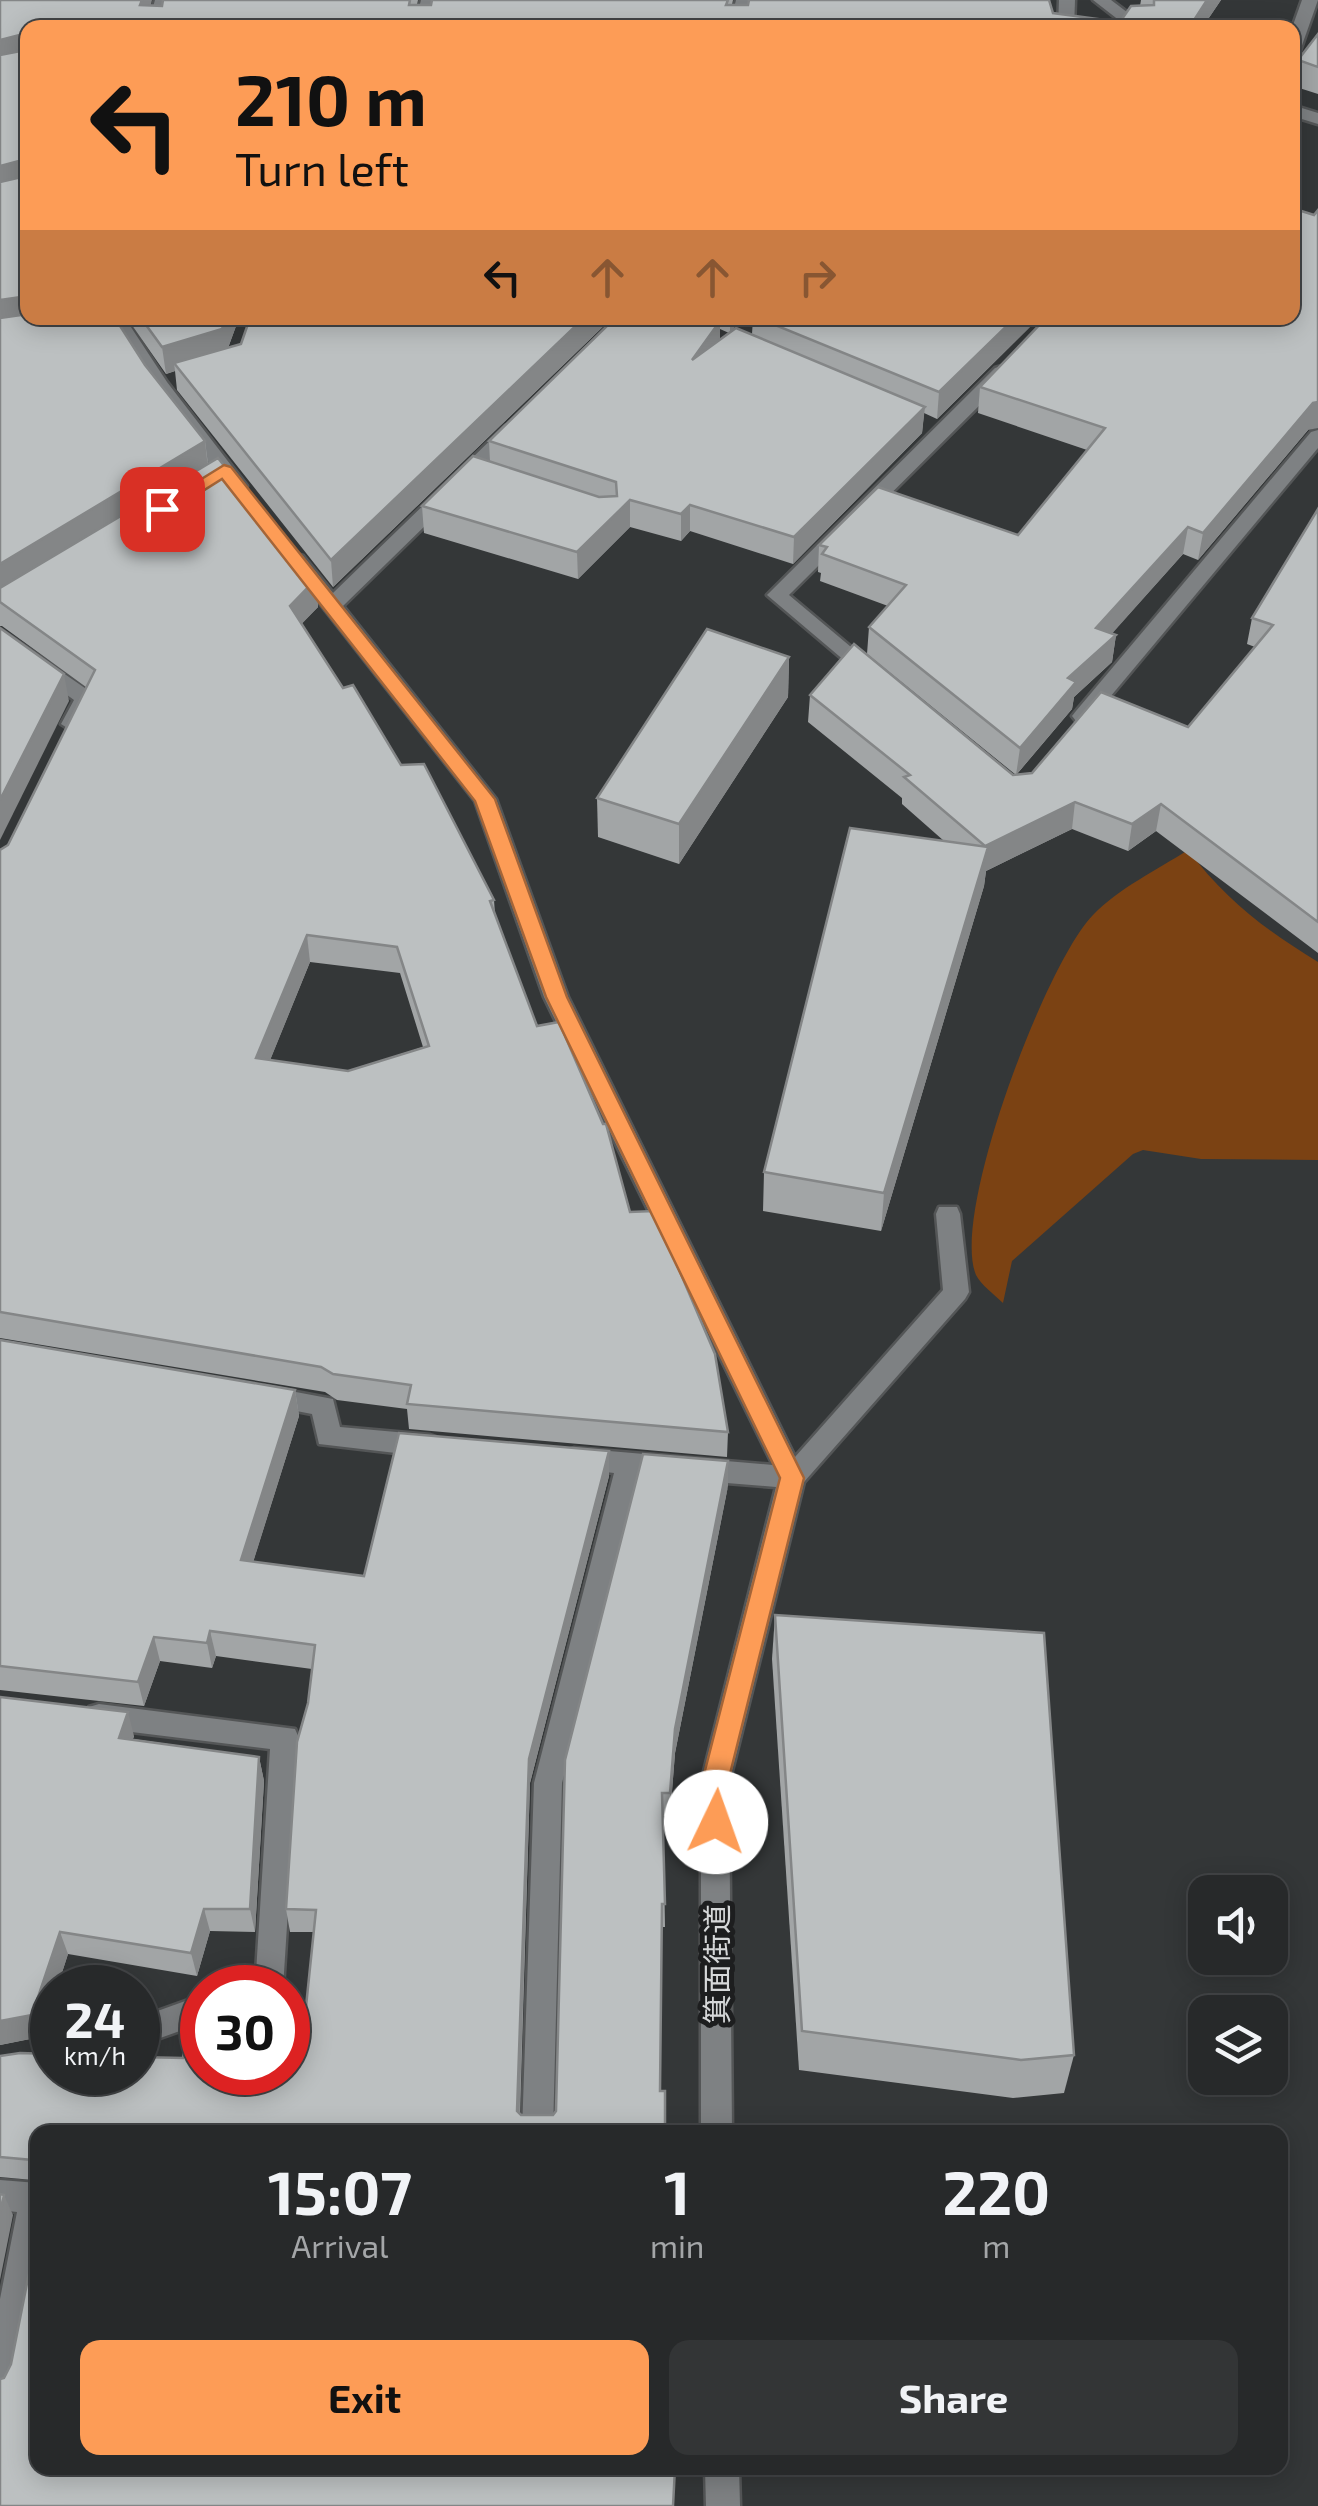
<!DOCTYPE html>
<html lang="en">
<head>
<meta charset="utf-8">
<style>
  body { margin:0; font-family:"Exo 2","Noto Sans JP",sans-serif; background:#333536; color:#f1f3f6; height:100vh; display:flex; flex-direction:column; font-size:38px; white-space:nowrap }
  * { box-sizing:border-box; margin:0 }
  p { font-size:32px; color:#a4a6a8 }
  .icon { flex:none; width:55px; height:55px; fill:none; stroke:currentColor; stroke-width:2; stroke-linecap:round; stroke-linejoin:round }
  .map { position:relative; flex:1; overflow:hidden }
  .drawer { position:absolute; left:30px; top:2125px; width:1258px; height:350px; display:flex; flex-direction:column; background:#27292a; border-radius:20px; box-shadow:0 5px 25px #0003,0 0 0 2px #434547 }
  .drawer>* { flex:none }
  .hud { position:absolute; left:20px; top:20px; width:1280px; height:305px; border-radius:20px; box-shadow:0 5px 25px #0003,0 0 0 2px #434547; background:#fd9c56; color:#111; overflow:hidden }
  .fabs { position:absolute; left:1188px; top:1875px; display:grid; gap:20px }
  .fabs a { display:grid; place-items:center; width:100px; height:100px; border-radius:20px; background:#27292a; box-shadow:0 5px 25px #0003,0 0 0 2px #434547; font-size:50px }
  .speed { position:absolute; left:30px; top:1965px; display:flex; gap:20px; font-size:50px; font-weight:700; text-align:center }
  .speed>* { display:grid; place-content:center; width:130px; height:130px; border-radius:50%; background:#27292a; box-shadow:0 5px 25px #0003,0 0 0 2px #434547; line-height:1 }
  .speed small { font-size:25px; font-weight:400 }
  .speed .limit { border:15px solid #d22; background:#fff; color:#111 }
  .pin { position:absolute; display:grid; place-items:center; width:85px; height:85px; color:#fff; margin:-42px; border-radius:20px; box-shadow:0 5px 15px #0006 }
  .me { position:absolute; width:110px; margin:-55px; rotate:3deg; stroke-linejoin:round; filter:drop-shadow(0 0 8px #0008) }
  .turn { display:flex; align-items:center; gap:35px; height:210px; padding:0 50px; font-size:45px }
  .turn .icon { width:130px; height:130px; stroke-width:2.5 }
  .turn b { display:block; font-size:70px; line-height:85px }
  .lanes { display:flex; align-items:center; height:95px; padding:0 50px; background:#0003; justify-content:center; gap:50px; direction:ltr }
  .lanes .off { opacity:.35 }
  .eta { display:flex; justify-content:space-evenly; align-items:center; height:170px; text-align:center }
  .eta b { font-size:60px; font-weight:700; line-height:70px }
  .cta { display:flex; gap:20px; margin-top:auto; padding:20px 50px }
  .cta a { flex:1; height:115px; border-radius:20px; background:#fd9c56; color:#111; font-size:40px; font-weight:700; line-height:115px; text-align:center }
  .cta a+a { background:#333536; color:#f1f3f6 }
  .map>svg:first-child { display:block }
  .green { fill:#7b4213 }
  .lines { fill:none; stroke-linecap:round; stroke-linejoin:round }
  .minor-casing { stroke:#545657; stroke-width:5 }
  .minor { fill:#7e8183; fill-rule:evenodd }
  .wall { fill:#a2a5a6; fill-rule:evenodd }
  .shaded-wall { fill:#848687 }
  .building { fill:#bcc0c1; stroke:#848687; stroke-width:2.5; fill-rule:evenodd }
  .route { fill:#fd9c56; stroke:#a46538; stroke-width:2.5 }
  .labels { text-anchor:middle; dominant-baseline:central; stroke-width:10; stroke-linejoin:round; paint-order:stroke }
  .street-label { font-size:30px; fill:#d6d8d9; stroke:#1d1e1f }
</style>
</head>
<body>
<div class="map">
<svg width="1318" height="2506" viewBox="0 0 1318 2506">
  <rect width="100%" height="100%" fill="#343738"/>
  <path class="green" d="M1188 850C1226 900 1264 929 1318 962V1160L1201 1159 1143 1150 1133 1154 1012 1261 1003 1303C995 1295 981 1285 976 1275 950 1214 1047 961 1093 915 1119 888 1157 870 1188 850Z"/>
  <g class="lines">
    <defs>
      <g id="minor">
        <polygon points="155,0 171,0 163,28 147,28"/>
        <polygon points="421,0 437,0 430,28 414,28"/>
        <polygon points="736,0 752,0 745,28 729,28"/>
        <polygon points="1059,0 1075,0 1074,28 1058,28"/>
        <polygon points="1093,0 1111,0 1148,28 1129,28"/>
        <polygon points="1302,0 1318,0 1300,51 1292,56 1292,28"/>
        <polygon points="1292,105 1318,113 1318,124 1292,116"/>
        <polygon points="107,318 125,318 167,382 247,486 244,490 230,490 152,389"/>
        <polygon points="1002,366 1009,368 1009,376 789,595 882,673 872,680 865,678 767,595 995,368"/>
        <polygon points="512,424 519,426 519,434 343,606 496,799 568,997 795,1457 943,1290 936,1214 939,1207 957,1207 960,1214 969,1292 965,1299 804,1482 729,1783 732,2132 701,2132 701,1783 776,1487 640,1476 562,1783 553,2132 522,2132 534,1783 614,1473 565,1467 561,1459 565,1451 574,1448 773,1465 544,997 475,801 286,560 296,554 303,556 333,593 505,426"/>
        <polygon points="1318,430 1318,448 1090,721 1076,721 1072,716 1076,711 1311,432"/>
        <polygon points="0,629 92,693 96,698 80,729 72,731 61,724 74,700 0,646"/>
        <polygon points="264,1386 333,1399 340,1427 430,1435 439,1438 443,1446 439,1454 430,1457 319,1444 312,1414 255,1403 251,1396 255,1389"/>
        <polygon points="99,1704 295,1729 299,1738 283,1988 241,1988 245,1978 256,1973 270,1749 99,1728 89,1725 85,1716 89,1707"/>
        <polygon points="202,1995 202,2023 138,2046 138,2018"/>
        <polygon points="0,2180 38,2183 38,2272 17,2381 12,2393 0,2398 0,2299 17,2212 0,2210"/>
        <polygon points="705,2468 739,2468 740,2506 706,2506"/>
      </g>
    </defs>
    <use href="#minor" class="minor-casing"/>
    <use href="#minor" class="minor"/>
  </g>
  <g class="wall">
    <path d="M0 0 162 6 163 0H418L417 5H431L432 0H733L732 5 1053 13 1120 22 1140 6 1141 0H1221L1202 28H28V318L145 365 205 441 208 464 315 580 318 607 301 624 343 688 401 765 494 900 495 914 537 1026 630 1212 728 1432 727 1457 409 1429 407 1409 337 1400 325 1392 0 1338V850L8 845 86 687 2 626H0ZM310 962 400 973 423 1047 348 1071 270 1060Z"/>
    <polygon points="1318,34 1318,94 1293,86 1298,60"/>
    <polygon points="127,318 239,318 228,348 612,318 333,587 177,390 175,371 166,374"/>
    <path d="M615 318H741L731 332 752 334 753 318H1039L937 419 924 413 922 433 793 564 690 531 681 541 630 527 578 579 424 533 422 506 490 462 489 441ZM720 329 729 333 720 340Z"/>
    <polygon points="980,387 1308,430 1198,560 1183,554 1112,633 1116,635 1112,662 1074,697 1072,709 1017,774 1032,773 1188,727 1255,647 1247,644 1252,618 1318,509 1318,953 1156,831 1128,851 1072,829 986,871 984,886 881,1231 763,1211 764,1172 944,841 902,804 902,798 808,722 810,695 1013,775 1016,775 867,654 869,627 888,606 820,581 821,573 818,572 819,545 1018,535 1087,450 978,413"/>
    <polygon points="789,657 788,697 679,864 598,837 597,798"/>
    <polygon points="0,1340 295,1390 299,1416 253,1562 364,1576 609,1451 609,1476 530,1783 520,2113 521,2115 553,2115 556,2111 728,1486 675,1753 670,1817 663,1816 665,1927 662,1927 660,2091 665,2132 38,2132 38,2468 4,2378 11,2364 33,2253 33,2180 0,2177 0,2056 183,2058 304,2026 314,1932 290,1932 286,1909 312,1669 216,1656 212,1668 160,1661 144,1706 0,1690"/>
    <polygon points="775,1615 1074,2055 1064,2093 1013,2098 799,2070 772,1659"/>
    <polygon points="0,1697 134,1736 133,1739 259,1757 264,1781 255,1932 210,1931 197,1976 68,1954 57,1988 52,1988 52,2000 40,2037 0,2045"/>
  </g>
  <g class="shaded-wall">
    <polygon points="142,0 152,0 145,28 140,5"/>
    <polygon points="1207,0 1221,0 1202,28 1189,28"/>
    <polygon points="23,34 27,59 0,67 0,40"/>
    <polygon points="23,160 27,186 0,194 0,166"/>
    <polygon points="28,296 28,318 0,327 0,300"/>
    <polygon points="226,318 239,318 225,356 174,363 175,371 166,374 162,347"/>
    <polygon points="584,318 612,318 333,587 331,560"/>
    <polygon points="730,318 741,318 730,333"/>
    <polygon points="1015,318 1039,318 937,419 939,392"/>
    <polygon points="720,321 720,347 692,360"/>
    <polygon points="1318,402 1318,428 1308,430 1198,560 1203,533 1313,403"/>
    <polygon points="925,407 922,433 793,564 794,537"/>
    <polygon points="205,441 208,468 0,595 0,564"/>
    <polygon points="630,500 630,527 578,579 577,552"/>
    <polygon points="690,505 690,531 681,541 681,514"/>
    <polygon points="1188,527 1183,554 1093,655 1096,628"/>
    <polygon points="315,580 318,607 293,633 290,606"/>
    <polygon points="1116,635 1112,662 1074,697 1072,709 1016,775 1020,748 1068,678"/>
    <polygon points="789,657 788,697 679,864 679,824"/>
    <polygon points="64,674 69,701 0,840 0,800"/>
    <polygon points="1075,802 1072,829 986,871 984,886 881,1231 884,1193 985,846"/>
    <polygon points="1161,804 1156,831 1128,851 1132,824"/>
    <polygon points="307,935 310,962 260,1085 256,1058"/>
    <polygon points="295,1390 299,1416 246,1585 241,1560"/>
    <polygon points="609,1451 609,1476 530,1783 519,2132 517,2111 529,1759"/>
    <polygon points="728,1461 728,1486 675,1753 670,1817 670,1793 675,1729"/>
    <polygon points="210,1631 216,1656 212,1668 207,1643"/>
    <polygon points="154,1637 160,1661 144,1706 138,1682"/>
    <polygon points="128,1712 134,1736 125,1761 119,1738"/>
    <polygon points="259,1757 264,1781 255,1932 250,1909"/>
    <polygon points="204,1909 210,1931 197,1976 191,1953"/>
    <polygon points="60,1932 68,1954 57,1988 52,1988 52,2000 40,2037 0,2045 0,2021"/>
    <polygon points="4,2195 13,2215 0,2280 0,2214"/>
  </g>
  <g class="building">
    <polygon points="0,0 142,0 140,5 162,6 163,0 410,0 409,5 431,5 432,0 728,0 726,5 748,5 749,0 1049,0 1053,13 1120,22 1131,6 1154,5 1154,0 1207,0 1189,28 28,28 28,296 0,300 0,182 26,176 27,164 23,160 0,166 0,55 26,50 27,37 23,34 0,40"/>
    <polygon points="1318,34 1318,67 1298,60"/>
    <polygon points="1292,208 1314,215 1318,210 1318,402 1313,403 1203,533 1188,527 1096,628 1116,635 1068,678 1076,682 1020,748 869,627 906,585 822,554 827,547 819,545 878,487 1018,535 1105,428 980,387 1046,318 1292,318"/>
    <polygon points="28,314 28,318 115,318 145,365 205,441 0,564 0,318"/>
    <polygon points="141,318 226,318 222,329 162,347"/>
    <polygon points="250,318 584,318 331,560 174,363 241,344"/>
    <polygon points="615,318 712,318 720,321 692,360 736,328 925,407 794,537 690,505 681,514 630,500 577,552 422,506 473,456 599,497 617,496 616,482 489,441"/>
    <polygon points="758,318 1015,318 939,392"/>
    <path d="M218 458 315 580 290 606 343 688 353 685 401 765 424 764 494 900 490 901 537 1026 559 1022 603 1124H606L630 1212 654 1211 715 1354 728 1432 407 1404 411 1385 333 1374 321 1367 0 1312V850L8 845 95 670 0 602V588ZM307 935 397 947 429 1046 348 1071 256 1058Z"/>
    <polygon points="1318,509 1318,922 1161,804 1132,824 1075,802 985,846 904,777 910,775 810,695 854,644 1013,775 1032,773 1101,692 1188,727 1273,625 1252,618"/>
    <polygon points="0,628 64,674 0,800"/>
    <polygon points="707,629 789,657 679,824 597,798"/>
    <polygon points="850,828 988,847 884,1193 764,1172"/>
    <polygon points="0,1340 295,1390 241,1560 364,1576 399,1433 609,1451 529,1759 517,2111 521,2115 553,2115 556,2111 565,1760 643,1454 728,1461 675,1729 670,1793 662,1793 665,1904 662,1904 660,2091 665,2091 665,2132 38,2132 38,2468 675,2468 673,2506 0,2506 0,2379 4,2378 11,2364 33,2253 32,2160 0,2157 0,2056 20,2053 52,2054 52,2072 138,2072 138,2057 183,2058 189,2020 202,2021 202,2072 288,2072 288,2025 304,2026 316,1910 286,1909 297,1742 308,1703 315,1645 210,1631 207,1643 154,1637 138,1682 0,1666"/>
    <polygon points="775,1615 1044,1633 1074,2055 1021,2060 802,2031"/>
    <polygon points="0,1697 128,1712 119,1738 259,1757 250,1909 204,1909 191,1953 60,1932 32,2015 0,2021"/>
    <polygon points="0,2194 4,2195 0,2214"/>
  </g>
  <polygon class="route" points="224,465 231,467 495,799 567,997 804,1478 728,1782 729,1822 725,1830 716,1833 706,1830 702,1822 702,1782 780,1478 546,997 475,801 222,479 168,513 155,513 153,509"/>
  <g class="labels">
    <g class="street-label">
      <text transform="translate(716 1964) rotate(-90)">箕面街道</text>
    </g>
  </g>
</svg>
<div class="fabs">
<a><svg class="icon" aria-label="sound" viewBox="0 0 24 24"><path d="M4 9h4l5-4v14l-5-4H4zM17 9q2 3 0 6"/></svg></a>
<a><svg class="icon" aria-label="layers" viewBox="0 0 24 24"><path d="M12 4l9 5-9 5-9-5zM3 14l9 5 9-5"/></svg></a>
</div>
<div class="speed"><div>24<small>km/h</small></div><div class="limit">30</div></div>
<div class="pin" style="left:162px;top:509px;background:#d93025"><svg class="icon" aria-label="arrive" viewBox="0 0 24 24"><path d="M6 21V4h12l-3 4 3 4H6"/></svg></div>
<svg class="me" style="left:716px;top:1822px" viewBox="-20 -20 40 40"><circle r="19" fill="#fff"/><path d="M0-13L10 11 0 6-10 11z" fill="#fd9c56"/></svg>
<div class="hud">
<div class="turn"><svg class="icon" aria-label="left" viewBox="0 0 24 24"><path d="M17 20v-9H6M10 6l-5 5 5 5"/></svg><div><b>210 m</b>Turn left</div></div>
<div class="lanes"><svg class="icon" aria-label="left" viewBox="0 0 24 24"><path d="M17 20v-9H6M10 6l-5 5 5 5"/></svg><svg class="icon off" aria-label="ahead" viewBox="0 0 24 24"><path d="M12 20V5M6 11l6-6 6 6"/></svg><svg class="icon off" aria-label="ahead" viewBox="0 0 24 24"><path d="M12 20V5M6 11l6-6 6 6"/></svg><svg class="icon off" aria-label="right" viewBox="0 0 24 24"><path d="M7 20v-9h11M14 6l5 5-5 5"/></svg></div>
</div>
<section class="drawer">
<div class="eta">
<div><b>15:07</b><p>Arrival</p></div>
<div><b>1</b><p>min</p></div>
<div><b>220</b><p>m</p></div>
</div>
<div class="cta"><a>Exit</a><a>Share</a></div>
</section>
</div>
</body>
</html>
